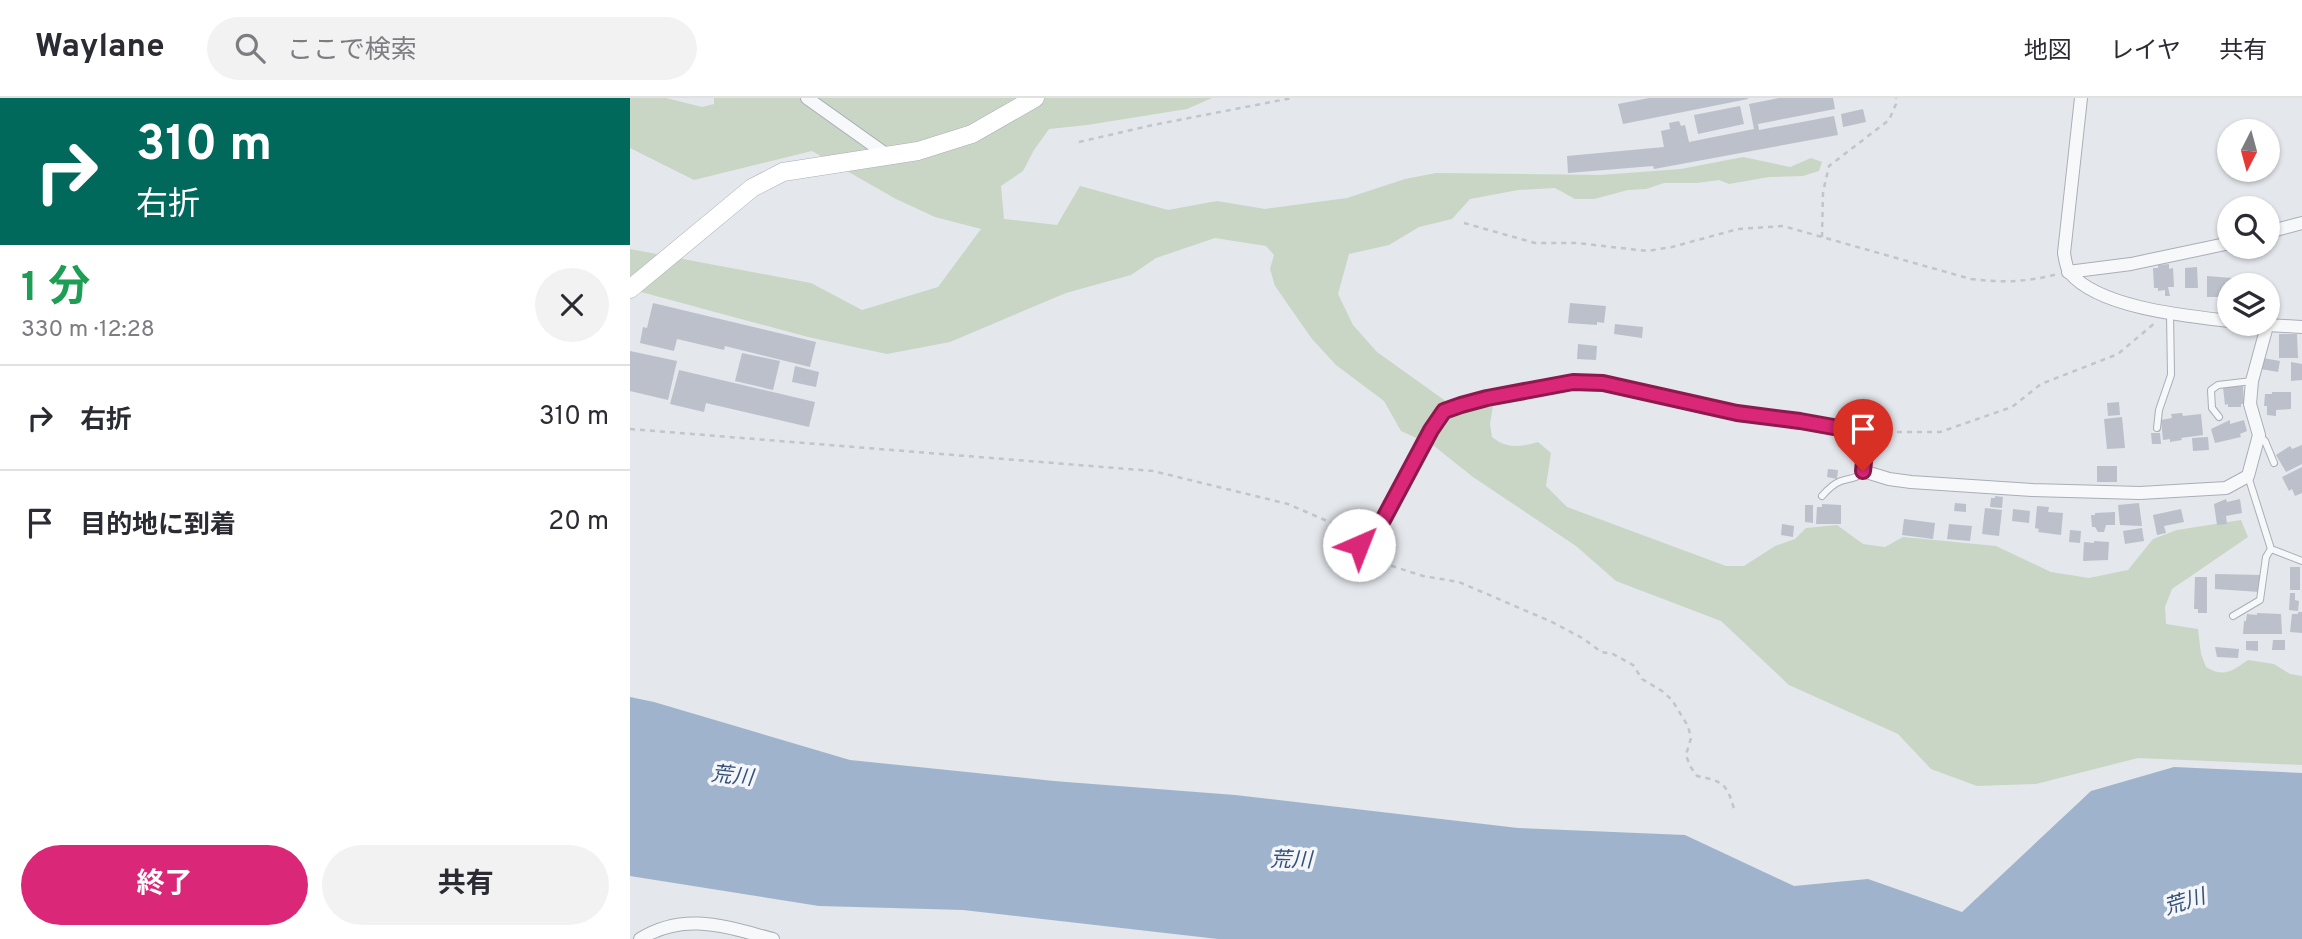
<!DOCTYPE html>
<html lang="ja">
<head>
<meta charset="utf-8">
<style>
  body { margin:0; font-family:Overpass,"Noto Sans JP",sans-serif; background:#f2f2f3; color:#2b2b33; height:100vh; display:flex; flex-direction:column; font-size:26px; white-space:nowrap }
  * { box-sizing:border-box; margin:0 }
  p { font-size:23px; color:#7c7c81 }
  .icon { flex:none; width:38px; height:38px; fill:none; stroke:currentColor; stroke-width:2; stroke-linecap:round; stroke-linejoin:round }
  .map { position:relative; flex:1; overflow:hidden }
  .side { display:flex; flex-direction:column; background:#fff; width:630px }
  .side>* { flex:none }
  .banner { background:#00695c; color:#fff; overflow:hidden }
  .needle { width:46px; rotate:186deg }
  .tools { position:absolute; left:1587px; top:21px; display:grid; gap:14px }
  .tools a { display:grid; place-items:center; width:63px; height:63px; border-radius:50%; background:#fff; box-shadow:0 2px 5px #0004; font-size:35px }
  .pin { position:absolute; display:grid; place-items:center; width:60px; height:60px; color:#fff; margin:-72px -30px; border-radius:50% 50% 50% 0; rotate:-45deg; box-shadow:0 0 7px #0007 }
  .pin .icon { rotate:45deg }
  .me { position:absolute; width:77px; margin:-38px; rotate:44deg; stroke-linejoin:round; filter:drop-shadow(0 0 5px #0008) }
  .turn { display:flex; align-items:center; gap:24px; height:147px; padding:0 21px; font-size:32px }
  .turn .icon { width:91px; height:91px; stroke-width:2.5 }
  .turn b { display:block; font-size:49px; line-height:60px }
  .round { display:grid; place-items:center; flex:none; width:74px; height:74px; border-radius:37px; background:#f2f2f3 }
  .overview { display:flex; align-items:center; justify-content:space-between; height:119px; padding:0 21px }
  h1 { font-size:42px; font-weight:700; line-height:52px; color:#1e9e55 }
  .action { display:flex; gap:14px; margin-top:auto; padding:14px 21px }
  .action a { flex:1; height:80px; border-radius:42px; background:#db2777; color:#fff; font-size:28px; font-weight:700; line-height:80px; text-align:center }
  .action a+a { background:#f2f2f3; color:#2b2b33 }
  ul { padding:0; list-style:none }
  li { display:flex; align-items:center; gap:21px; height:105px; padding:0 21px; border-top:2px solid #e1e1e2 }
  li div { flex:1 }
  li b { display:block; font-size:26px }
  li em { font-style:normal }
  header { display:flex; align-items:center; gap:42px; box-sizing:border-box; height:98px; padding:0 35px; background:#fff; border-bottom:2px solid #e1e1e2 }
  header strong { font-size:33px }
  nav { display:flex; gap:38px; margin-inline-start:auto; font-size:24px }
  .search { width:490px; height:63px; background:#f2f2f3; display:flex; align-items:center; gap:18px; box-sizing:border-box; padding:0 24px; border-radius:38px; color:#7c7c81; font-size:26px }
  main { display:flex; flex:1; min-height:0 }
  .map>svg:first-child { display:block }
  .green { fill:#c9d6c5 }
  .water { fill:#9fb4cc }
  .building { fill:#bbc0ca }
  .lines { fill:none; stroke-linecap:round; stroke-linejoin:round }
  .lane-casing { stroke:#a9aeb7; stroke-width:8 }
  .street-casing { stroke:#a9aeb7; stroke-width:14 }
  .secondary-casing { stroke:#a9aeb7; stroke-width:19 }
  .path { stroke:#c2c5cb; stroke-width:2.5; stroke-dasharray:5 5; stroke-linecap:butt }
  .lane { stroke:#f7f8fa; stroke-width:6 }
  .street { stroke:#f7f8fa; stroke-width:12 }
  .secondary { stroke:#fff; stroke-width:18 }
  .route-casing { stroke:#8e194d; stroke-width:18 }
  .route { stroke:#db2777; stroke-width:12 }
  .labels { text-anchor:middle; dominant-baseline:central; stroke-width:7; stroke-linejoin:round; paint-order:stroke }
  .water-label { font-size:21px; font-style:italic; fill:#34527a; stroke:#f4f6f9 }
</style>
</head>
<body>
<header>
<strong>Waylane</strong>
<div class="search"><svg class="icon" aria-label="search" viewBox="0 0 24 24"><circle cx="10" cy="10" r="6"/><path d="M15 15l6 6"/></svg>ここで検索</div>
<nav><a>地図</a><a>レイヤ</a><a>共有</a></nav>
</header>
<main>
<section class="side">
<div class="banner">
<div class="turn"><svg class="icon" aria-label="right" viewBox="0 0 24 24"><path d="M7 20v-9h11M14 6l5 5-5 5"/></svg><div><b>310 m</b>右折</div></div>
</div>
<div class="overview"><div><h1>1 分</h1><p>330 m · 12:28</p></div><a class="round"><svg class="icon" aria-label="close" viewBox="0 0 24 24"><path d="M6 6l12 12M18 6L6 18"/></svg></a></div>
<ul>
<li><svg class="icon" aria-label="right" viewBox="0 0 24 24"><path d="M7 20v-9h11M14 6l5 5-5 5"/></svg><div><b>右折</b></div><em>310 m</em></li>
<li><svg class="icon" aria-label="arrive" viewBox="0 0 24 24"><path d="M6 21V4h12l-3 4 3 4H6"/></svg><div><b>目的地に到着</b></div><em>20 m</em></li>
</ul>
<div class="action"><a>終了</a><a>共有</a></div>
</section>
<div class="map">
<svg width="1672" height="841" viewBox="0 0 1672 841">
  <rect width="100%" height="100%" fill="#e4e7ec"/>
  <path class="green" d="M0 0H36L72 9 84 6V0H582L557 11 457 27 419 31 404 52 393 73 371 88 374 121 427 127 450 88 538 112 587 103 635 111 717 100 775 81 806 75 970 77 1051 71 1113 59 1160 69 1181 60 1192 64 1189 73 1173 78 1139 79 1099 86 1089 82 1067 85H1034L1016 91 998 92 964 101H945L925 90 888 92 840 101 822 121 789 129 759 147 719 156 708 196 723 227 747 254 831 314 863 308 860 326 862 339C877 351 890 349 908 344L921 355 916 388 937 409 1096 468H1114L1145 448 1165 441 1176 430 1207 427 1233 446 1255 449 1273 439 1366 448 1421 474 1459 480 1498 472 1523 441 1547 432 1611 422 1618 439 1542 491 1535 509 1536 526 1568 531 1571 556 1576 569C1594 580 1602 573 1618 562L1644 566 1660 576 1672 578V667L1508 660 1406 686 1347 688 1301 671 1268 636 1159 587 1091 523 986 483 946 448 843 379 804 348 771 333 754 303 706 267 682 241 645 188 640 171 644 157 636 148 585 140 526 160 501 177 436 195 320 244 257 256 178 239 0 191V151L181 185 232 212 308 189 351 131 305 119 266 101 182 53 64 82 0 50Z"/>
  <polygon class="water" points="0,599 24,604 220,662 424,683 605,697 888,730 1055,737 1164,788 1238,781 1332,814 1461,693 1544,669 1672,675 1672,841 588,841 333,812 189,808 0,778"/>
  <g class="building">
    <polygon points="1019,0 1118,0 1118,1 993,26 988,6"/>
    <polygon points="1149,0 1203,0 1205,11 1128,26 1129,32 1204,18 1208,37 1024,71 1023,68 938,75 937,58 1034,49 1031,33 1040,31 1039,25 1049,23 1051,28 1055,27 1059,44 1124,31 1119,6"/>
    <polygon points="1110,8 1114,26 1068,36 1064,17"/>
    <polygon points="1233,11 1236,24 1213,29 1211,16"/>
    <polygon points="1539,166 1539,171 1543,170 1544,189 1538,189 1540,198 1535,198 1535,192 1528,193 1528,190 1524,190 1523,170 1528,170 1528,167"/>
    <polygon points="1567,169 1568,190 1555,190 1555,170"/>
    <polygon points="1577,178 1602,180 1600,199 1577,199"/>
    <polygon points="23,205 186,244 180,269 95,248 94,252 47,241 44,253 10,245 13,229 17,230"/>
    <polygon points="940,205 976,208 974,225 967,224 967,227 938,225"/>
    <polygon points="985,226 1013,229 1012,240 984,236"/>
    <polygon points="1649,236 1667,236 1668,260 1649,260"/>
    <polygon points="948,246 967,248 966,262 947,261"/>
    <polygon points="0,253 47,263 38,302 0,293"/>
    <polygon points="112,255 150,263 143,292 105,283"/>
    <polygon points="1633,260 1650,263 1648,274 1631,271"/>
    <polygon points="1661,264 1672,266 1672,282 1661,283"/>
    <polygon points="165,268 189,274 186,289 162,284"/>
    <polygon points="49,272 185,304 179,329 76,305 74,314 40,306"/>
    <polygon points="1613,288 1614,306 1611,306 1611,309 1598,309 1598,306 1595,307 1593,289"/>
    <polygon points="1642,294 1661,294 1661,311 1646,312 1646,318 1637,317 1637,308 1634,308 1635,296 1642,296"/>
    <polygon points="1489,304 1490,317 1478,318 1477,305"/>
    <polygon points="1552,315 1553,318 1571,316 1573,337 1551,340 1552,342 1540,344 1540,341 1533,342 1531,322 1542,320 1541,316"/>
    <polygon points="1492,319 1495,350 1477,351 1474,321"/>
    <polygon points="1600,322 1600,326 1614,322 1617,333 1610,336 1611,339 1585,345 1581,331"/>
    <polygon points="1521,335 1530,335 1531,346 1522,346"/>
    <polygon points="1578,339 1579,352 1563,353 1562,340"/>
    <polygon points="1672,347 1672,366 1656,374 1646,357 1660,348 1662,351"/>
    <rect x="1467" y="368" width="20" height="16"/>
    <polygon points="1672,369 1672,395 1665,398 1662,391 1659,393 1652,379"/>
    <polygon points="1198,371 1208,372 1207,381 1197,379"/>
    <polygon points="1365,398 1373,399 1372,410 1360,409 1361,400 1365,400"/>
    <polygon points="1596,401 1597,404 1610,401 1612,415 1596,418 1597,426 1587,427 1584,406"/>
    <polygon points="1325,405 1336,406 1336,414 1324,413"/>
    <polygon points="1509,405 1512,428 1490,427 1488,407"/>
    <polygon points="1192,406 1211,407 1211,426 1186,426 1187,409 1192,409"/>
    <polygon points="1175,407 1183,407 1183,425 1175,424"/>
    <polygon points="1407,408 1419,409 1418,414 1433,415 1431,437 1408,434 1409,431 1405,430"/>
    <polygon points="1355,410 1372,412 1369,438 1352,436"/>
    <polygon points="1383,411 1400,413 1399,425 1382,423"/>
    <polygon points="1551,411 1554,424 1534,428 1536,435 1527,437 1523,417"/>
    <polygon points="1485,414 1485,427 1476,427 1474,434 1468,434 1465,429 1462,429 1461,417 1465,417 1465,415"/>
    <polygon points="1274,421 1305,425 1303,441 1272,437"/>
    <polygon points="1152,426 1164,428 1163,439 1151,437"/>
    <polygon points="1319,426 1342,428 1340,443 1317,441"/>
    <polygon points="1512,430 1514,443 1495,446 1493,433"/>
    <polygon points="1440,432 1451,433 1450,445 1439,444"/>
    <polygon points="1464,443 1479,444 1478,462 1453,463 1454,444 1464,445"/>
    <rect x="1660" y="469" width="10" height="23"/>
    <polygon points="1585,476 1630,477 1630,494 1585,491"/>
    <polygon points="1565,479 1577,479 1577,515 1568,515 1568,511 1564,511"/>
    <polygon points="1660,495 1665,495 1665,502 1669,503 1668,513 1659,512"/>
    <polygon points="1668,514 1672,514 1672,535 1660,534 1662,516 1668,516"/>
    <polygon points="1627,515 1651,516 1652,536 1613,536 1614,523 1616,523 1617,516 1627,517"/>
    <polygon points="1643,542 1655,542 1655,552 1642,552"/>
    <polygon points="1616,543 1628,543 1628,553 1616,552"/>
    <polygon points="1585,549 1609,551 1608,560 1587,559"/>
  </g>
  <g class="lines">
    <defs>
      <g id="lane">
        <polyline points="1589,319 1582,310 1581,292 1588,287 1622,283"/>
        <polyline points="1527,330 1529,312 1541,277 1540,216"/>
        <polyline points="1629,337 1635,343 1644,365"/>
        <polyline points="1618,378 1641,451 1672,463"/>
        <path d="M1192 398C1198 391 1203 386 1211 383 1220 380 1227 381 1233 373"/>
        <polyline points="729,447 753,422 801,332 814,313 831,307 857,300 943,283 973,284 1107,315 1170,323 1237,335"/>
        <polyline points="1603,518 1630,502 1636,459 1641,451"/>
      </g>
      <g id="street">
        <polyline points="177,0 257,57"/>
        <path d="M1451 0 1434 155C1435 161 1436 170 1440 175 1470 210 1556 218 1600 223"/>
        <polyline points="1638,134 1672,125"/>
        <polyline points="1438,174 1501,166 1600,145"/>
        <polyline points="1622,226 1672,229"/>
        <polyline points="1237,335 1233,373 1259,381 1281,384 1402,392 1510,395 1596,390 1618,378 1629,337 1620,306 1622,283 1637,228"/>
        <path d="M10 841C55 813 96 829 143 841"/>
      </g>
      <polyline id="secondary" points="0,191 122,90 153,74 288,53 342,36 405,0"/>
    </defs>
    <use href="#lane" class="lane-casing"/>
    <use href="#street" class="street-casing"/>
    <use href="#secondary" class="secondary-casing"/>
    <g class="path">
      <polyline points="449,44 523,27 662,0"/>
      <path d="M834 125 905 145H947L1017 153 1042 149 1108 131 1153 128 1341 181C1374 185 1396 184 1428 176"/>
      <polyline points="1192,139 1193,94 1199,68 1259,22 1266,6 1266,0"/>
      <polyline points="0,331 523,373 658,406 704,426 723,442"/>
      <polyline points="1247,334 1310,334 1382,309 1411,286 1488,256 1526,224"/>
      <path d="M736 452 759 467 793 478 829 484 922 524 954 541 971 554 983 556 1003 567 1012 581 1032 593 1042 602 1058 628 1061 640 1056 657 1060 668 1067 678C1093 683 1097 686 1104 711"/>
    </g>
    <use href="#lane" class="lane"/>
    <use href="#street" class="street"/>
    <use href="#secondary" class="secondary"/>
  </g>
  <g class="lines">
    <defs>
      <polyline id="route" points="729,447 753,422 801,332 814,313 831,307 857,300 943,284 973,285 1107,315 1170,323 1237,335 1233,373"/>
    </defs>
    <use href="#route" class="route-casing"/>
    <use href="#route" class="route"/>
  </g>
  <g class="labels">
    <g class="water-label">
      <text transform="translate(102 679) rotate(6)">荒川</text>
      <text transform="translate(661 763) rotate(1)">荒川</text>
      <text transform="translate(1555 805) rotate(-17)">荒川</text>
    </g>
  </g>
</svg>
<div class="tools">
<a><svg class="needle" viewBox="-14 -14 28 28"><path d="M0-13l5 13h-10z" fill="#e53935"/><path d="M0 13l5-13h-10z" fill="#7c7c81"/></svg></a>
<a><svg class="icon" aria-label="search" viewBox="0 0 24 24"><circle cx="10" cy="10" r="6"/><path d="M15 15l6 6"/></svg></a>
<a><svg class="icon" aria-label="layers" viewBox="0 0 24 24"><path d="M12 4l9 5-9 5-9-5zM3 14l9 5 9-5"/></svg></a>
</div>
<div class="pin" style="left:1233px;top:373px;background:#d93025"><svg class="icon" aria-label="arrive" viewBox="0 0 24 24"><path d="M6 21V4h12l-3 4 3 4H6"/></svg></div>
<svg class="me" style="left:729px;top:447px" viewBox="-20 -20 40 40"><circle r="19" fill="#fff"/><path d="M0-13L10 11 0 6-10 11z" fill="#db2777"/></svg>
</div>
</main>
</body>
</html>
